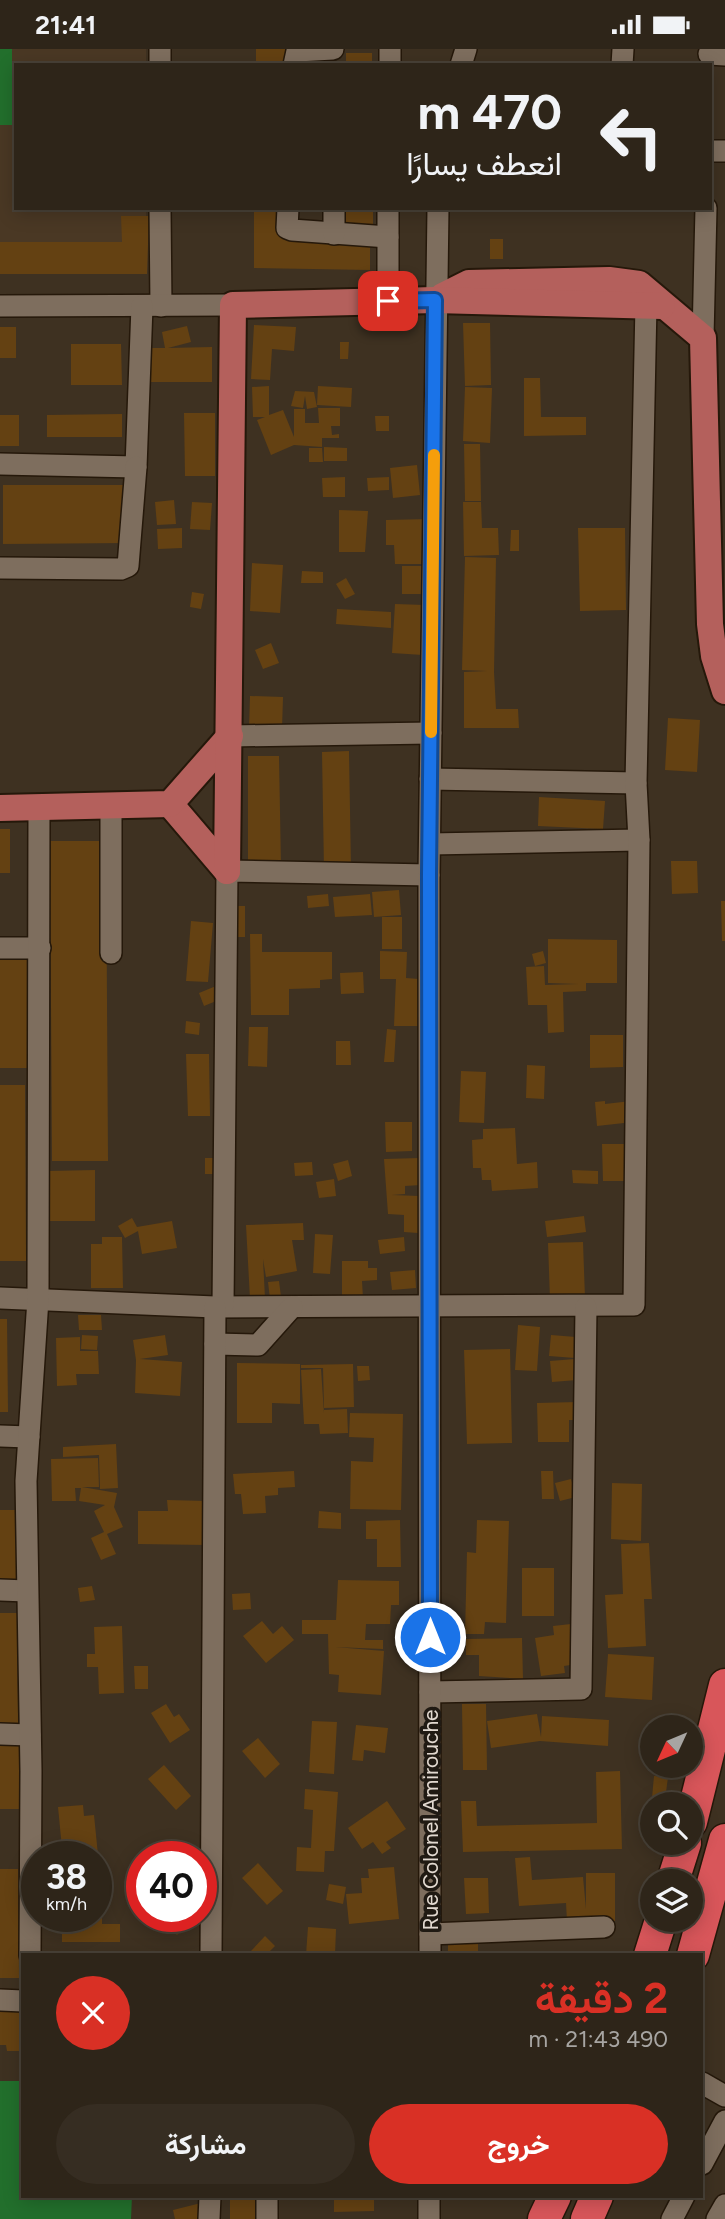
<!DOCTYPE html>
<html lang="ar">
<head>
<meta charset="utf-8">
<style>
  body { margin:0; font-family:Figtree,Vazirmatn,sans-serif; background:#362d22; color:#f1f3f6; direction:rtl; height:100vh; display:flex; flex-direction:column; font-size:26px; white-space:nowrap }
  * { box-sizing:border-box; margin:0 }
  p { font-size:23px; color:#a7a5a2 }
  .icon { flex:none; width:38px; height:38px; fill:none; stroke:currentColor; stroke-width:2; stroke-linecap:round; stroke-linejoin:round }
  .map { position:relative; flex:1; overflow:hidden; direction:ltr }
  .sheet { position:absolute; left:21px; top:1904px; width:682px; height:245px; display:flex; flex-direction:column; background:#2e2519; border-radius:0px; box-shadow:0 4px 18px #0003,0 0 0 2px #494238; direction:rtl }
  .sheet>* { flex:none }
  .guide { position:absolute; left:14px; top:14px; width:698px; height:147px; border-radius:0px; box-shadow:0 4px 18px #0003,0 0 0 2px #494238; direction:rtl; background:#2e2519; color:#f1f3f6; overflow:hidden }
  .needle { width:46px; rotate:226deg }
  .buttons { position:absolute; left:640px; top:1666px; display:grid; gap:14px }
  .buttons a { display:grid; place-items:center; width:63px; height:63px; border-radius:50%; background:#2e2519; box-shadow:0 4px 18px #0003,0 0 0 2px #494238; font-size:35px }
  .speed { position:absolute; left:21px; top:1792px; display:flex; gap:14px; font-size:35px; font-weight:700; text-align:center }
  .speed>* { display:grid; place-content:center; width:91px; height:91px; border-radius:50%; background:#2e2519; box-shadow:0 4px 18px #0003,0 0 0 2px #494238; line-height:1 }
  .speed small { font-size:18px; font-weight:400 }
  .speed .limit { border:10px solid #d22; background:#fff; color:#111 }
  .pin { position:absolute; display:grid; place-items:center; width:60px; height:60px; color:#fff; margin:-30px; border-radius:14px; box-shadow:0 4px 10px #0006 }
  .me { position:absolute; width:77px; margin:-38px; rotate:0deg; stroke-linejoin:round; filter:drop-shadow(0 0 5px #0008) }
  .turn { display:flex; align-items:center; gap:24px; height:147px; padding:0 35px; font-size:32px }
  .turn .icon { width:91px; height:91px; stroke-width:2.5 }
  .turn b { display:block; font-size:49px; line-height:60px }
  .round { display:grid; place-items:center; flex:none; width:74px; height:74px; border-radius:37px; background:#362d22 }
  .overview { display:flex; align-items:center; justify-content:space-between; height:119px; padding:0 35px }
  h1 { font-size:42px; font-weight:700; line-height:52px; color:#d93025 }
  .primary-button { display:flex; gap:14px; margin-top:auto; padding:14px 35px }
  .primary-button a { flex:1; height:80px; border-radius:42px; background:#d93025; color:#fff; font-size:28px; font-weight:700; line-height:80px; text-align:center }
  .primary-button a+a { background:#362d22; color:#f1f3f6 }
  .status { display:flex; justify-content:space-between; align-items:center; height:49px; padding:0 35px; background:#2e2519; direction:ltr }
  .status svg { height:19px; fill:currentColor }
  .map>svg:first-child { display:block }
  .built { fill:#4a3824 }
  .grass { fill:#226f2c }
  .building { fill:#644112 }
  .lines { fill:none; stroke-linecap:round; stroke-linejoin:round }
  .minor-casing { stroke:#25180a; stroke-width:24 }
  .major-casing { stroke:#25180a; stroke-width:30 }
  .highway-casing { stroke:#25180a; stroke-width:35 }
  .minor { stroke:#7e6e5e; stroke-width:21 }
  .major { stroke:#b4605c; stroke-width:26 }
  .highway { stroke:#d8565a; stroke-width:32 }
  .route-casing { stroke:#114b97; stroke-width:18 }
  .route { stroke:#1a73e8; stroke-width:12 }
  .slow { stroke:#f59e0b; stroke-width:12 }
  .labels { text-anchor:middle; dominant-baseline:central; stroke-width:7; stroke-linejoin:round; paint-order:stroke }
  .street-label { font-size:21px; fill:#e2d9d0; stroke:#201a13 }
</style>
</head>
<body>
<div class="status"><b>21:41</b><svg viewBox="0 0 49 12"><path d="M0 12V9h3v3zM5 12V6h3v6zM10 12V3h3v9zM15 12V0h3v12zM26 1h20v11H26zM47 4h2v5h-2z"/></svg></div>
<div class="map">
<svg width="725" height="2170" viewBox="0 0 725 2170">
  <rect width="100%" height="100%" fill="#3e3121"/>
  <polygon class="built" points="0,0 146,0 146,16 16,16 16,159 146,159 147,225 0,225"/>
  <g class="grass">
    <rect x="0" y="0" width="12" height="76"/>
    <polygon points="0,2032 23,2032 23,2147 132,2147 131,2170 0,2170"/>
  </g>
  <g class="building">
    <rect x="256" y="0" width="29" height="16"/>
    <rect x="346" y="4" width="26" height="12"/>
    <polygon points="254,159 284,159 283,187 370,188 370,221 254,219"/>
    <rect x="346" y="159" width="27" height="26"/>
    <polygon points="121,167 149,167 147,225 0,225 0,193 122,193"/>
    <rect x="490" y="190" width="13" height="20"/>
    <polygon points="463,274 490,274 491,336 465,337"/>
    <polygon points="254,276 296,278 294,302 272,300 270,331 251,330"/>
    <polygon points="187,277 191,293 168,299 212,298 212,333 149,333 149,299 165,299 162,283"/>
    <rect x="0" y="278" width="16" height="31"/>
    <polygon points="340,293 349,293 348,310 340,310"/>
    <polygon points="71,295 121,295 122,336 71,336"/>
    <polygon points="524,329 540,329 541,368 586,368 586,386 524,387"/>
    <polygon points="269,337 269,366 283,361 294,388 294,360 305,360 305,374 319,374 318,359 340,359 340,377 331,377 332,386 339,385 339,389 322,389 322,398 294,396 271,406 257,371 265,368 253,368 252,338"/>
    <polygon points="318,337 352,339 351,358 317,356"/>
    <polygon points="465,338 492,339 490,394 463,392"/>
    <polygon points="295,342 314,343 317,358 307,360 305,347 303,359 291,357"/>
    <polygon points="184,364 215,364 215,427 185,427"/>
    <polygon points="122,365 122,388 47,388 47,366"/>
    <rect x="0" y="366" width="19" height="31"/>
    <polygon points="375,367 389,367 389,382 376,382"/>
    <polygon points="464,395 480,395 481,452 465,452"/>
    <polygon points="324,398 347,399 347,412 324,412"/>
    <polygon points="309,399 322,399 323,413 309,413"/>
    <polygon points="417,416 420,446 393,449 390,419"/>
    <polygon points="345,428 345,448 323,448 322,429"/>
    <polygon points="389,428 389,441 368,442 367,429"/>
    <polygon points="3,436 129,436 129,494 3,495"/>
    <polygon points="174,451 176,475 157,476 155,453"/>
    <polygon points="192,453 212,454 210,481 190,480"/>
    <polygon points="463,453 481,453 482,479 498,479 499,506 464,507"/>
    <polygon points="339,461 368,462 365,503 339,503"/>
    <polygon points="430,470 430,515 395,515 394,496 386,496 386,471"/>
    <polygon points="182,479 182,499 158,500 157,480"/>
    <polygon points="578,479 625,479 626,561 580,562"/>
    <polygon points="511,481 519,481 519,502 510,502"/>
    <polygon points="465,508 496,509 494,623 496,660 518,660 519,679 464,679 464,623 487,622 462,621"/>
    <polygon points="252,514 283,516 280,564 250,562"/>
    <rect x="402" y="517" width="21" height="28"/>
    <polygon points="302,522 323,523 323,534 301,534"/>
    <polygon points="346,529 355,545 345,550 336,535"/>
    <polygon points="192,543 204,545 201,560 190,558"/>
    <polygon points="395,555 425,556 423,606 392,604"/>
    <polygon points="337,560 391,563 391,579 336,575"/>
    <polygon points="271,594 279,614 263,620 255,601"/>
    <polygon points="250,647 283,648 282,680 249,679"/>
    <polygon points="668,669 700,671 697,723 665,721"/>
    <polygon points="349,702 351,821 324,821 322,703"/>
    <polygon points="248,707 279,707 281,819 248,819"/>
    <polygon points="539,748 605,752 603,780 538,777"/>
    <rect x="0" y="780" width="10" height="44"/>
    <polygon points="50,792 106,792 108,1112 52,1112"/>
    <polygon points="671,812 697,812 698,844 672,845"/>
    <polygon points="399,841 401,866 374,868 372,843"/>
    <polygon points="328,845 329,857 308,859 307,847"/>
    <polygon points="370,845 372,866 335,868 333,848"/>
    <polygon points="721,852 725,852 725,892 722,892"/>
    <rect x="237" y="857" width="8" height="31"/>
    <rect x="382" y="868" width="20" height="32"/>
    <polygon points="191,872 213,874 208,933 186,932"/>
    <polygon points="250,885 262,885 262,903 332,903 332,930 320,931 320,939 289,940 289,966 251,966"/>
    <polygon points="548,890 617,891 617,934 586,934 586,942 563,943 564,983 548,984 547,956 528,956 526,918 544,917 545,936 578,935 548,934"/>
    <polygon points="380,902 407,903 406,929 419,930 418,977 394,977 396,930 380,930"/>
    <polygon points="543,902 546,914 535,917 532,905"/>
    <rect x="0" y="908" width="31" height="111"/>
    <polygon points="363,923 364,944 341,945 340,924"/>
    <polygon points="216,937 221,950 204,957 199,944"/>
    <polygon points="186,972 200,974 199,986 185,984"/>
    <polygon points="249,978 268,978 267,1018 248,1017"/>
    <polygon points="387,980 396,981 394,1013 384,1013"/>
    <polygon points="590,986 623,986 623,1018 590,1019"/>
    <polygon points="336,992 350,992 351,1016 336,1016"/>
    <polygon points="186,1005 209,1005 210,1067 188,1067"/>
    <polygon points="527,1016 545,1017 544,1050 526,1049"/>
    <polygon points="461,1022 486,1023 484,1074 459,1073"/>
    <polygon points="0,1036 25,1036 26,1212 0,1212"/>
    <polygon points="605,1052 605,1055 631,1052 633,1073 597,1077 595,1053"/>
    <polygon points="385,1073 412,1073 412,1102 386,1103"/>
    <polygon points="515,1079 517,1115 537,1113 538,1139 492,1142 491,1131 482,1131 481,1119 473,1119 472,1091 483,1090 483,1080"/>
    <polygon points="602,1095 630,1095 631,1132 603,1132"/>
    <rect x="205" y="1109" width="14" height="16"/>
    <polygon points="420,1109 421,1136 405,1137 405,1145 392,1146 419,1147 418,1184 404,1183 404,1166 388,1165 384,1110"/>
    <polygon points="348,1111 352,1127 338,1132 333,1115"/>
    <polygon points="312,1113 313,1126 295,1127 294,1114"/>
    <polygon points="95,1121 95,1172 50,1172 49,1122"/>
    <polygon points="572,1121 598,1122 598,1135 573,1134"/>
    <polygon points="334,1130 336,1147 319,1149 316,1133"/>
    <polygon points="584,1167 586,1183 547,1188 545,1172"/>
    <polygon points="132,1169 137,1178 172,1172 177,1199 142,1205 138,1182 125,1189 118,1177"/>
    <polygon points="303,1174 304,1191 292,1191 297,1222 266,1228 263,1210 265,1249 250,1250 246,1176"/>
    <polygon points="315,1185 333,1186 330,1225 313,1224"/>
    <polygon points="102,1188 122,1188 123,1239 91,1239 91,1195 102,1195"/>
    <polygon points="404,1188 405,1202 380,1205 378,1191"/>
    <polygon points="583,1193 585,1249 550,1250 548,1194"/>
    <polygon points="342,1212 368,1212 368,1219 377,1219 377,1231 362,1232 363,1249 342,1250"/>
    <polygon points="415,1221 416,1239 392,1241 390,1223"/>
    <polygon points="279,1232 281,1248 270,1250 268,1233"/>
    <polygon points="78,1266 101,1266 102,1281 79,1281"/>
    <polygon points="0,1270 7,1270 8,1363 0,1363"/>
    <polygon points="518,1276 540,1278 537,1322 515,1321"/>
    <polygon points="82,1286 98,1287 97,1301 81,1300"/>
    <polygon points="165,1286 168,1306 140,1310 182,1313 180,1347 135,1344 136,1311 133,1291"/>
    <polygon points="551,1286 576,1288 575,1309 549,1307"/>
    <polygon points="80,1288 80,1302 98,1302 99,1325 76,1325 77,1336 57,1337 56,1289"/>
    <polygon points="510,1300 512,1394 467,1395 464,1301"/>
    <polygon points="575,1310 577,1331 552,1333 550,1312"/>
    <polygon points="237,1314 300,1315 300,1355 272,1354 272,1374 237,1374"/>
    <polygon points="353,1315 354,1358 324,1359 323,1319 301,1319 301,1316"/>
    <polygon points="357,1317 369,1317 370,1331 358,1332"/>
    <polygon points="321,1320 324,1364 324,1361 347,1360 348,1384 320,1385 319,1375 304,1375 301,1321"/>
    <polygon points="578,1353 579,1371 569,1371 569,1393 538,1393 537,1354"/>
    <polygon points="350,1364 403,1365 401,1461 350,1460 351,1412 373,1413 374,1389 349,1388"/>
    <polygon points="116,1395 118,1439 100,1440 99,1406 63,1408 63,1398"/>
    <polygon points="98,1409 99,1438 82,1438 117,1444 114,1458 123,1478 107,1485 116,1505 101,1511 91,1489 104,1483 94,1462 105,1456 79,1452 81,1439 75,1439 76,1452 52,1452 51,1410"/>
    <polygon points="294,1422 295,1438 278,1439 278,1446 265,1447 266,1464 243,1465 241,1445 235,1445 233,1425"/>
    <polygon points="541,1422 553,1422 554,1450 542,1450"/>
    <polygon points="571,1430 576,1448 560,1452 555,1434"/>
    <polygon points="612,1434 642,1435 641,1492 611,1490"/>
    <polygon points="167,1451 207,1452 207,1496 138,1495 138,1462 168,1462"/>
    <polygon points="0,1461 19,1461 20,1546 0,1546"/>
    <polygon points="319,1462 341,1464 341,1480 318,1479"/>
    <polygon points="400,1471 401,1518 377,1518 377,1490 366,1490 366,1472"/>
    <polygon points="477,1471 509,1472 506,1574 485,1573 484,1585 465,1585 467,1503 476,1504"/>
    <polygon points="649,1494 652,1550 644,1550 646,1597 608,1599 605,1546 623,1545 621,1495"/>
    <rect x="522" y="1519" width="32" height="48"/>
    <polygon points="338,1531 399,1532 399,1556 391,1556 390,1575 366,1575 365,1591 383,1591 383,1600 335,1598 384,1602 381,1646 338,1643 339,1626 329,1625 328,1585 302,1585 302,1571 336,1571"/>
    <polygon points="92,1537 95,1551 80,1553 78,1539"/>
    <polygon points="250,1544 251,1560 233,1561 232,1545"/>
    <polygon points="0,1564 17,1564 18,1675 0,1675"/>
    <polygon points="262,1572 273,1585 282,1577 294,1591 266,1614 243,1587"/>
    <polygon points="571,1575 577,1615 564,1617 565,1624 541,1627 535,1589 554,1586 553,1577"/>
    <polygon points="122,1577 124,1644 99,1645 98,1618 87,1618 87,1605 95,1605 94,1578"/>
    <polygon points="522,1589 523,1630 479,1627 479,1606 466,1606 466,1590"/>
    <polygon points="608,1605 654,1608 652,1651 605,1648"/>
    <polygon points="134,1617 148,1617 148,1640 135,1640"/>
    <polygon points="166,1655 174,1668 179,1665 190,1681 170,1694 151,1664"/>
    <polygon points="462,1655 486,1655 487,1721 463,1721"/>
    <polygon points="537,1665 541,1688 542,1667 609,1671 608,1697 540,1692 491,1699 487,1672"/>
    <polygon points="312,1672 337,1673 334,1725 309,1723"/>
    <polygon points="356,1676 388,1679 385,1704 364,1701 363,1712 352,1711"/>
    <rect x="0" y="1688" width="24" height="72"/>
    <polygon points="258,1689 280,1715 265,1729 242,1702"/>
    <polygon points="164,1716 191,1747 176,1761 148,1730"/>
    <polygon points="620,1722 622,1800 463,1803 461,1752 476,1752 477,1777 597,1774 596,1723"/>
    <polygon points="654,1727 668,1728 665,1751 652,1749"/>
    <polygon points="305,1740 338,1743 334,1802 325,1802 324,1823 296,1822 297,1798 311,1799 313,1761 304,1760"/>
    <polygon points="387,1752 406,1780 386,1793 391,1799 382,1805 373,1793 362,1800 348,1779"/>
    <polygon points="83,1756 84,1767 94,1766 98,1806 84,1807 83,1797 62,1799 58,1758"/>
    <polygon points="530,1808 532,1831 583,1828 586,1860 586,1824 615,1824 615,1872 567,1872 566,1854 519,1857 515,1809"/>
    <polygon points="258,1814 283,1842 267,1856 242,1829"/>
    <polygon points="394,1818 399,1870 349,1875 346,1845 362,1844 361,1829 369,1829 368,1820"/>
    <polygon points="0,1820 18,1820 19,1929 0,1929"/>
    <polygon points="464,1829 488,1829 489,1864 466,1865"/>
    <polygon points="329,1835 346,1838 343,1855 326,1851"/>
    <polygon points="96,1856 102,1856 102,1875 120,1875 120,1893 62,1893 62,1867 96,1867"/>
    <polygon points="157,1867 181,1867 188,1874 177,1886"/>
    <polygon points="308,1878 336,1880 335,1906 306,1906"/>
    <polygon points="265,1887 275,1897 266,1906 255,1906 251,1902"/>
    <rect x="448" y="1890" width="30" height="16"/>
    <polygon points="0,1959 23,1959 23,2002 7,2002 6,1996 0,1996"/>
    <polygon points="230,2147 266,2147 267,2170 230,2170"/>
    <polygon points="334,2147 374,2147 374,2162 334,2163"/>
    <polygon points="205,2153 209,2170 175,2170 173,2161"/>
  </g>
  <g class="lines">
    <defs>
      <g id="minor">
        <polyline points="160,0 160,16"/>
        <polyline points="709,5 725,6"/>
        <polyline points="294,16 297,2 333,0"/>
        <polyline points="390,16 390,0"/>
        <polyline points="461,16 466,0"/>
        <polyline points="622,16 623,0"/>
        <polyline points="710,102 725,102"/>
        <polyline points="160,159 161,257"/>
        <polyline points="288,159 287,179 292,181 388,188"/>
        <polyline points="334,185 334,159"/>
        <polyline points="388,252 388,159"/>
        <polyline points="0,257 233,256"/>
        <polyline points="703,289 706,159"/>
        <polyline points="0,415 136,418 142,257"/>
        <polyline points="0,519 121,520 128,517 136,418"/>
        <polyline points="230,687 431,684"/>
        <polyline points="430,730 636,734"/>
        <polyline points="111,758 111,904"/>
        <polyline points="430,795 639,791"/>
        <polyline points="0,899 40,899"/>
        <polyline points="0,1249 215,1258 634,1256 639,791 636,734 646,255"/>
        <polyline points="223,1257 227,822 429,826"/>
        <polyline points="215,1295 258,1296 292,1258"/>
        <polyline points="0,1387 29,1388"/>
        <polyline points="0,1541 27,1542"/>
        <polyline points="430,1643 581,1640 586,1258"/>
        <polyline points="0,1685 30,1686"/>
        <polyline points="430,1885 604,1878"/>
        <polyline points="30,1906 31,1722 26,1432 38,1250 39,758"/>
        <polyline points="211,1906 215,1258"/>
        <polyline points="430,1906 429,826 438,159"/>
        <polyline points="0,1951 23,1952"/>
        <polyline points="702,2034 725,2047"/>
        <polyline points="702,2115 725,2072"/>
        <polyline points="267,2147 267,2170"/>
        <polyline points="209,2170 210,2147"/>
        <polyline points="429,2170 429,2147"/>
        <polyline points="672,2170 684,2147"/>
        <polyline points="717,2170 725,2156"/>
      </g>
      <g id="major">
        <polyline points="443,247 469,234 609,231 639,235 703,289 710,575 714,607 725,642"/>
        <polyline points="170,755 227,822"/>
        <polyline points="0,759 170,755 230,687"/>
        <polyline points="227,822 233,256 435,251 662,257"/>
      </g>
      <g id="highway">
        <polyline points="691,1773 725,1636"/>
        <polyline points="673,1832 685,1794"/>
        <polyline points="650,1906 661,1871"/>
        <polyline points="693,1906 725,1791"/>
        <polyline points="544,2170 555,2147"/>
        <polyline points="587,2170 597,2147"/>
      </g>
    </defs>
    <use href="#minor" class="minor-casing"/>
    <use href="#major" class="major-casing"/>
    <use href="#highway" class="highway-casing"/>
    <use href="#minor" class="minor"/>
    <use href="#major" class="major"/>
    <use href="#highway" class="highway"/>
  </g>
  <g class="lines">
    <defs>
      <polyline id="route" points="388,252 435,251 429,826 430,1588"/>
    </defs>
    <use href="#route" class="route-casing"/>
    <use href="#route" class="route"/>
    <polyline class="slow" points="431,683 434,406"/>
  </g>
  <g class="labels">
    <g class="street-label">
      <text transform="translate(430 1771) rotate(-90)">Rue Colonel Amirouche</text>
    </g>
  </g>
</svg>
<div class="buttons">
<a><svg class="needle" viewBox="-14 -14 28 28"><path d="M0-13l5 13h-10z" fill="#e53935"/><path d="M0 13l5-13h-10z" fill="#a7a5a2"/></svg></a>
<a><svg class="icon" aria-label="search" viewBox="0 0 24 24"><circle cx="10" cy="10" r="6"/><path d="M15 15l6 6"/></svg></a>
<a><svg class="icon" aria-label="layers" viewBox="0 0 24 24"><path d="M12 4l9 5-9 5-9-5zM3 14l9 5 9-5"/></svg></a>
</div>
<div class="speed"><div>38<small>km/h</small></div><div class="limit">40</div></div>
<div class="pin" style="left:388px;top:252px;background:#d93025"><svg class="icon" aria-label="arrive" viewBox="0 0 24 24"><path d="M6 21V4h12l-3 4 3 4H6"/></svg></div>
<svg class="me" style="left:430px;top:1588px" viewBox="-20 -20 40 40"><circle r="17" fill="#1a73e8" stroke="#fff" stroke-width="3"/><path d="M0-11L8 9 0 5-8 9z" fill="#fff"/></svg>
<div class="guide">
<div class="turn"><svg class="icon" aria-label="left" viewBox="0 0 24 24"><path d="M17 20v-9H6M10 6l-5 5 5 5"/></svg><div><b>470 m</b>انعطف يسارًا</div></div>
</div>
<section class="sheet">
<div class="overview"><div><h1>2 دقيقة</h1><p>490 m · 21:43</p></div><a class="round" style="background:#d93025;color:#fff"><svg class="icon" aria-label="close" viewBox="0 0 24 24"><path d="M6 6l12 12M18 6L6 18"/></svg></a></div>
<div class="primary-button"><a>خروج</a><a>مشاركة</a></div>
</section>
</div>
</body>
</html>
